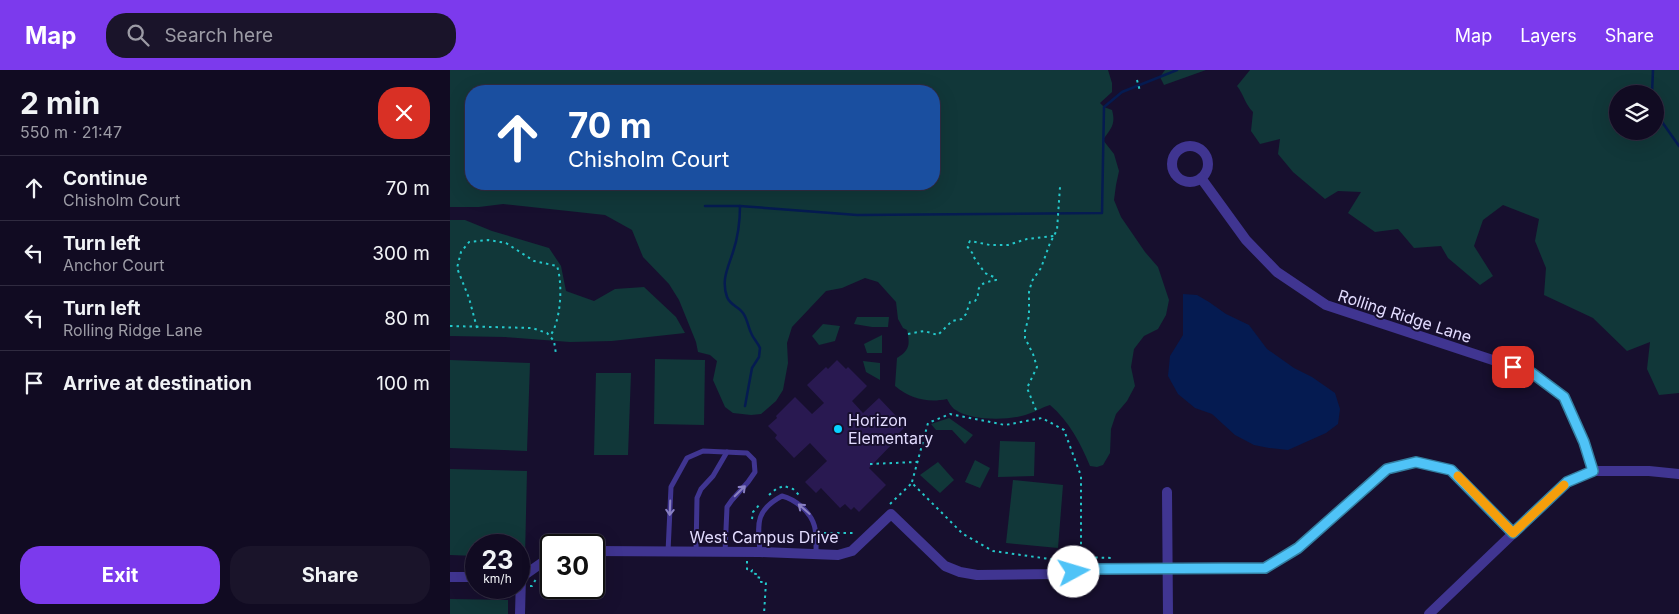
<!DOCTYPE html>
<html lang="en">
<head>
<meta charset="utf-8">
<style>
  body { margin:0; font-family:Inter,sans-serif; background:#1a142a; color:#f1f3f6; height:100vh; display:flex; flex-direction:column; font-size:19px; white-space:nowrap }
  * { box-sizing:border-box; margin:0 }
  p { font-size:16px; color:#9c9ba5 }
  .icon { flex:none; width:28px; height:28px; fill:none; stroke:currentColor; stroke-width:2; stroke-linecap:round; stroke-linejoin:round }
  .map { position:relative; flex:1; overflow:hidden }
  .sheet { display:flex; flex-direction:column; background:#110b22; width:450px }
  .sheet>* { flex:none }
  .banner { position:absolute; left:15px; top:15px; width:475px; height:105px; border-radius:20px; box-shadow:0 5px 20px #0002,0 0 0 1px #302b40; background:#1a4fa0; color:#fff; overflow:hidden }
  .tools { position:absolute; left:1159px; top:15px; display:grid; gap:10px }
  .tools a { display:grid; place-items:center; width:55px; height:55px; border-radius:50%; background:#110b22; box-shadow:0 5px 20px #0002,0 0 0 1px #302b40; font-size:25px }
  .speed { position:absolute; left:15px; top:464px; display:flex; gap:10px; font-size:25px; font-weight:700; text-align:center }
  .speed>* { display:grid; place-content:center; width:65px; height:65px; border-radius:50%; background:#110b22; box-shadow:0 5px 20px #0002,0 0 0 1px #302b40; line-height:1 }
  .speed small { font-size:12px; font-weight:400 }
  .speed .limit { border:2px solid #111; border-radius:8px; background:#fff; color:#111 }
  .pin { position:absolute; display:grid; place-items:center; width:42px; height:42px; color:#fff; margin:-21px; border-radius:10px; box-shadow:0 2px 8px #0006 }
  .me { position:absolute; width:55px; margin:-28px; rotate:84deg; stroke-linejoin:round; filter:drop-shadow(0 0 4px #0008) }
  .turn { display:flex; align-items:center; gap:18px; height:105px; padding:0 20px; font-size:22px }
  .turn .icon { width:65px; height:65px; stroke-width:2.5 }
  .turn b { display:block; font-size:35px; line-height:42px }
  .round { display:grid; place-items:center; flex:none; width:52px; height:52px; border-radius:20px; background:#1a142a }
  .head { display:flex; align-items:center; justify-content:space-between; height:85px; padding:0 20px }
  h1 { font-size:30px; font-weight:700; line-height:38px }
  .primary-button { display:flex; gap:10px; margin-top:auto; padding:10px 20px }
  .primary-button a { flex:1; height:58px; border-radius:20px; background:#7c3aed; color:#fff; font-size:20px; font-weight:700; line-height:58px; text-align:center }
  .primary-button a+a { background:#1a142a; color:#f1f3f6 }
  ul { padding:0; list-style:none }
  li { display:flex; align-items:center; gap:15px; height:65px; padding:0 20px; border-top:1px solid #302b40 }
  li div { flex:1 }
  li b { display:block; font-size:19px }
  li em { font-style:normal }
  header { display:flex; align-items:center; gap:30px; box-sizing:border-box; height:70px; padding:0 25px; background:#7c3aed; color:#fff }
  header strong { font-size:24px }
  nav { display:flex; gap:28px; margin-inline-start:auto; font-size:18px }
  .search { width:350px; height:45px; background:#1a142a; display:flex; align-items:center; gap:12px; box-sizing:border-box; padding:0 18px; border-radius:20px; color:#9c9ba5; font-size:19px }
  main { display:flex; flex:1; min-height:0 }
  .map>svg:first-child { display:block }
  .green { fill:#113739; fill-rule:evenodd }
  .water { fill:#051b51 }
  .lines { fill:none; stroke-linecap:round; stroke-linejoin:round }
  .stream { stroke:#051b51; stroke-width:2.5 }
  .building { fill:#291951 }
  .path { stroke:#24c8cb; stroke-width:2; stroke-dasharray:2.5 4; stroke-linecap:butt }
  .service { stroke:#403591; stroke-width:5 }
  .minor { stroke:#403591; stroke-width:10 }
  .oneway { stroke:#8980c2 }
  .route-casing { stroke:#337fa1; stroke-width:12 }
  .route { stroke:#4fc3f7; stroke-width:9 }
  .slow { stroke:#f59e0b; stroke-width:9 }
  .poi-dot { fill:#08d3ff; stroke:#170f2e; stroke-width:2 }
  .labels { text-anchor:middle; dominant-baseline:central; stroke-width:4; stroke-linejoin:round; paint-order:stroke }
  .street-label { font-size:16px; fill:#e3dcff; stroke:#170f2e }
  .poi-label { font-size:16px; fill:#e3dcff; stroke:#170f2e; text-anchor:start }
</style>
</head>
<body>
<header>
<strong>Map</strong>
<div class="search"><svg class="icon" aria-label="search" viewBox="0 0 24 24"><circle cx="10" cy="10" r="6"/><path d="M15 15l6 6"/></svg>Search here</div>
<nav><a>Map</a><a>Layers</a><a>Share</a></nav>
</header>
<main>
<section class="sheet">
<div class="head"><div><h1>2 min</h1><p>550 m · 21:47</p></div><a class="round" style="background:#d93025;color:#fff"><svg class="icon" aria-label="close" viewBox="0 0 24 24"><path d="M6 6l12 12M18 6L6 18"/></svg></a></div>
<ul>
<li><svg class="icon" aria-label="ahead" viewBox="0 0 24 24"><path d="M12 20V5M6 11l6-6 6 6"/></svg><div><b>Continue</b><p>Chisholm Court</p></div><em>70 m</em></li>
<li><svg class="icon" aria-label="left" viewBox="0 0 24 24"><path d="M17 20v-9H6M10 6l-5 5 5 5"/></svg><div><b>Turn left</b><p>Anchor Court</p></div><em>300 m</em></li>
<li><svg class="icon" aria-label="left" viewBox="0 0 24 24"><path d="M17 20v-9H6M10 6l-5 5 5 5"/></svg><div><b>Turn left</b><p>Rolling Ridge Lane</p></div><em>80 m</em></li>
<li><svg class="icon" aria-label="arrive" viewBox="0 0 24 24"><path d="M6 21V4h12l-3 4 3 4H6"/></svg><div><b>Arrive at destination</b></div><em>100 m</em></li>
</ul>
<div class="primary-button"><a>Exit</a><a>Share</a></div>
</section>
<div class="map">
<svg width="1229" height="544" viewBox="0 0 1229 544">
  <rect width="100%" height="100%" fill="#170f2e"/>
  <g class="green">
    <path d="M0 0H658L662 13V22L650 33 654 37 662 40C666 55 661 58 653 70L664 84 669 101 666 115 664 130 671 147 695 182 708 197 719 230 716 245 708 259 694 266 684 279 681 297 685 316 677 331 666 344 661 359 660 383 653 395 647 397 640 396C631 374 619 351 600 335 592 337 586 342 578 344 560 351 520 351 504 339 501 336 499 333 497 329 478 333 461 329 445 316L447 288C460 280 460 274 457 260L453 258 448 249 446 232 428 212 415 208 392 218 376 221 342 257 337 273 338 293 333 320 326 331 311 344 301 345 283 343 275 337 263 310 267 291 260 285 248 282 246 272 229 230 219 214 193 187 182 160 155 145 53 134 29 137H0ZM21 21H484V114H21Z"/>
    <polygon points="715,0 756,0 714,15 710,7"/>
    <path d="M800 0H1229V323L1209 325 1197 299 1200 272 1177 281 1143 248 1094 225 1096 198 1085 171 1089 149 1053 135 1033 150 1024 176 1043 206 1030 215 998 188 991 176 964 178 948 159 925 162 898 143 911 122 888 121 875 129 843 102 828 84 830 69 810 74 801 61 803 42C795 34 794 25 787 16ZM1168 24H1205V61H1168Z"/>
    <polygon points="0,150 15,150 42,161 99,178 111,196 116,221 144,231 165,219 194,217 226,247 235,263 162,271 120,272 55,267 0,266"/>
    <polygon points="407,247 439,247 438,257 422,257 404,254"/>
    <polygon points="373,254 390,256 385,271 369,275 362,266"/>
    <polygon points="432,265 432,283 417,283 414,274"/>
    <polygon points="205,289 255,290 254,355 204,354"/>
    <polygon points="0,290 80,293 77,381 0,378"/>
    <polygon points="413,291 430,293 430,310 416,302"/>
    <polygon points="146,303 181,303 178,385 144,385"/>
    <polygon points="499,348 523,365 515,374 502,360 486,360 481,354"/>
    <polygon points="550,371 585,372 584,406 548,407"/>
    <polygon points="525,390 540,398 530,418 515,412"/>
    <polygon points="488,392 504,410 490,423 470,405"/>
    <polygon points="0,399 77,401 75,487 69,487 69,475 26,475 26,486 0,485"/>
    <polygon points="563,410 613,415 608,478 556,473"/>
    <polygon points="0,529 58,530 58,544 0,544"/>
  </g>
  <polygon class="water" points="733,224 747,225 759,232 776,244 799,255 817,279 844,298 862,307 885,323 890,339 888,354 876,363 838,380 819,378 804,375 785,365 762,344 745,338 728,324 718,306 720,286 733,265"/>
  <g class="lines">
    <g class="stream">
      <polyline points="1202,24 1203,0"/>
      <polyline points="1205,42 1229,76"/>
      <polyline points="255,136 290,136 407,145 652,143 654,37 672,22 727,0"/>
      <path d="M290 136C290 151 288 167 283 182 278 198 271 210 277 227 280 235 289 237 293 243 298 250 298 258 302 265 304 269 308 273 310 278L309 287 302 298 295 336"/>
    </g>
  </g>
  <polygon class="building" points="387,290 396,299 398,297 417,316 402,331 413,343 429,328 447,347 445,349 454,358 445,367 447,369 419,398 436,415 409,442 404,437 401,440 395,434 390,438 371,418 366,423 355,412 377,391 360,373 344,388 325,368 327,365 318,356 327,348 326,346 345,327 362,344 374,333 357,315 376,297 378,299"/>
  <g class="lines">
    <g class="path">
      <polyline points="687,10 690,21"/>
      <polyline points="0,256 82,258 97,263 104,271 106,284"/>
      <path d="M27 258 19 228 7 198 11 182 19 172 38 170 56 173 84 191 107 196C113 214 111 251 100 266"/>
      <path d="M458 264 474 261 488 265 502 251 512 249 516 244 520 232 525 231 528 227C527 213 534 213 546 210V208L535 203 523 186V184L517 176 520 171 540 175H558L577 169 604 166"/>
      <polyline points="586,340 577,318 587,297 583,284 575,268 575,261 579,246 579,222 582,211 591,198 600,173 607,160 610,117"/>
      <polyline points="420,394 467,392"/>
      <polyline points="462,412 478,353 500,344 555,355 592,348 614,360 631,406 631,480 627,487"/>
      <polyline points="319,425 326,419 334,416 343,419 350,426"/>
      <polyline points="440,434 462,413 513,464 543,481 614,491 627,487 664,488"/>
      <polyline points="302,449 303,442 310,434"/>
      <polyline points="374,463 406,463"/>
      <polyline points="297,491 297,499 302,500 301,503 306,504 306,507 311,508 311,512 316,512 314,544"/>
      <polyline points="80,516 82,516 86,509"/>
    </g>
    <g class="service">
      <polyline points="218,482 221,417 237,388 253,381 297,383 304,390 305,402 298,412 282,430 277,437 275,482"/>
      <polyline points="246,482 247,428 251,419 263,406 277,382"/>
      <path d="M310 482C308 455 304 441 332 426 340 428 345 431 352 437 368 452 366 463 366 484"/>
    </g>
    <g class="minor">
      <circle cx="740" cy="94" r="18"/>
      <polyline points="751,108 796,170 827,202 876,235 1082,303 1114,327 1134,372 1143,401"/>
      <polyline points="717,422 718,544"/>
      <polyline points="144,481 310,482 388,485 402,481 441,444 495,496 510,502 527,505 604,504 643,499 815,498 848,478 937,399 966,392 1001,400 1063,463"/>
      <polyline points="69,506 73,506 93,492 101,489"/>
      <polyline points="0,507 26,507"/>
      <polyline points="70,544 71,506"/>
      <polyline points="979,544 1117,412 1143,401 1199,401 1229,404"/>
    </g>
  </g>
  <defs><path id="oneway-shaft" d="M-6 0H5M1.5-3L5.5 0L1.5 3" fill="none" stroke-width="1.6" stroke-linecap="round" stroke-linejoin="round" transform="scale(1.25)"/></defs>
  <g class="oneway">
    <use href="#oneway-shaft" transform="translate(290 421) rotate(-45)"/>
    <use href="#oneway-shaft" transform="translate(220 438) rotate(92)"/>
    <use href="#oneway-shaft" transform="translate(354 439) rotate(-139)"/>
  </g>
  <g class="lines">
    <defs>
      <polyline id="route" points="624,502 643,499 815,498 848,478 937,399 966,392 1001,400 1063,463 1117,412 1143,401 1134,372 1114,327 1082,303 1063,297"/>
    </defs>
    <use href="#route" class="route-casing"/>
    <use href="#route" class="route"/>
    <polyline class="slow" points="1008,406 1063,463 1114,415"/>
  </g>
  <circle class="poi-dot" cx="388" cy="359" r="5"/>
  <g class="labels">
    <g class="street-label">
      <text transform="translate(955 246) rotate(18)">Rolling Ridge Lane</text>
      <text x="314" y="467">West Campus Drive</text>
    </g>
    <g class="poi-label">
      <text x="398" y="350">Horizon<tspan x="398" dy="18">Elementary</tspan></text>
    </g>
  </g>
</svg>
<div class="tools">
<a><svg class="icon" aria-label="layers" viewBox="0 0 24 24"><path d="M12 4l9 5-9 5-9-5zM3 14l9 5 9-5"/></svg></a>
</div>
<div class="speed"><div>23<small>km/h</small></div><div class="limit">30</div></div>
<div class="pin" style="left:1063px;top:297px;background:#d93025"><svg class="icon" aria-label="arrive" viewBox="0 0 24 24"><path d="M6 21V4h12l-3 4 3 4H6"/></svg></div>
<svg class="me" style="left:624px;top:502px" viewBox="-20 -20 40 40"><circle r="19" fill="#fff"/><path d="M0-13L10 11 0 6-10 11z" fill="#4fc3f7"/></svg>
<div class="banner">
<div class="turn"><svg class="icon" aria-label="ahead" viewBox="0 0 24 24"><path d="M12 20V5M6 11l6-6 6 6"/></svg><div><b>70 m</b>Chisholm Court</div></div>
</div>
</div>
</main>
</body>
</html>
